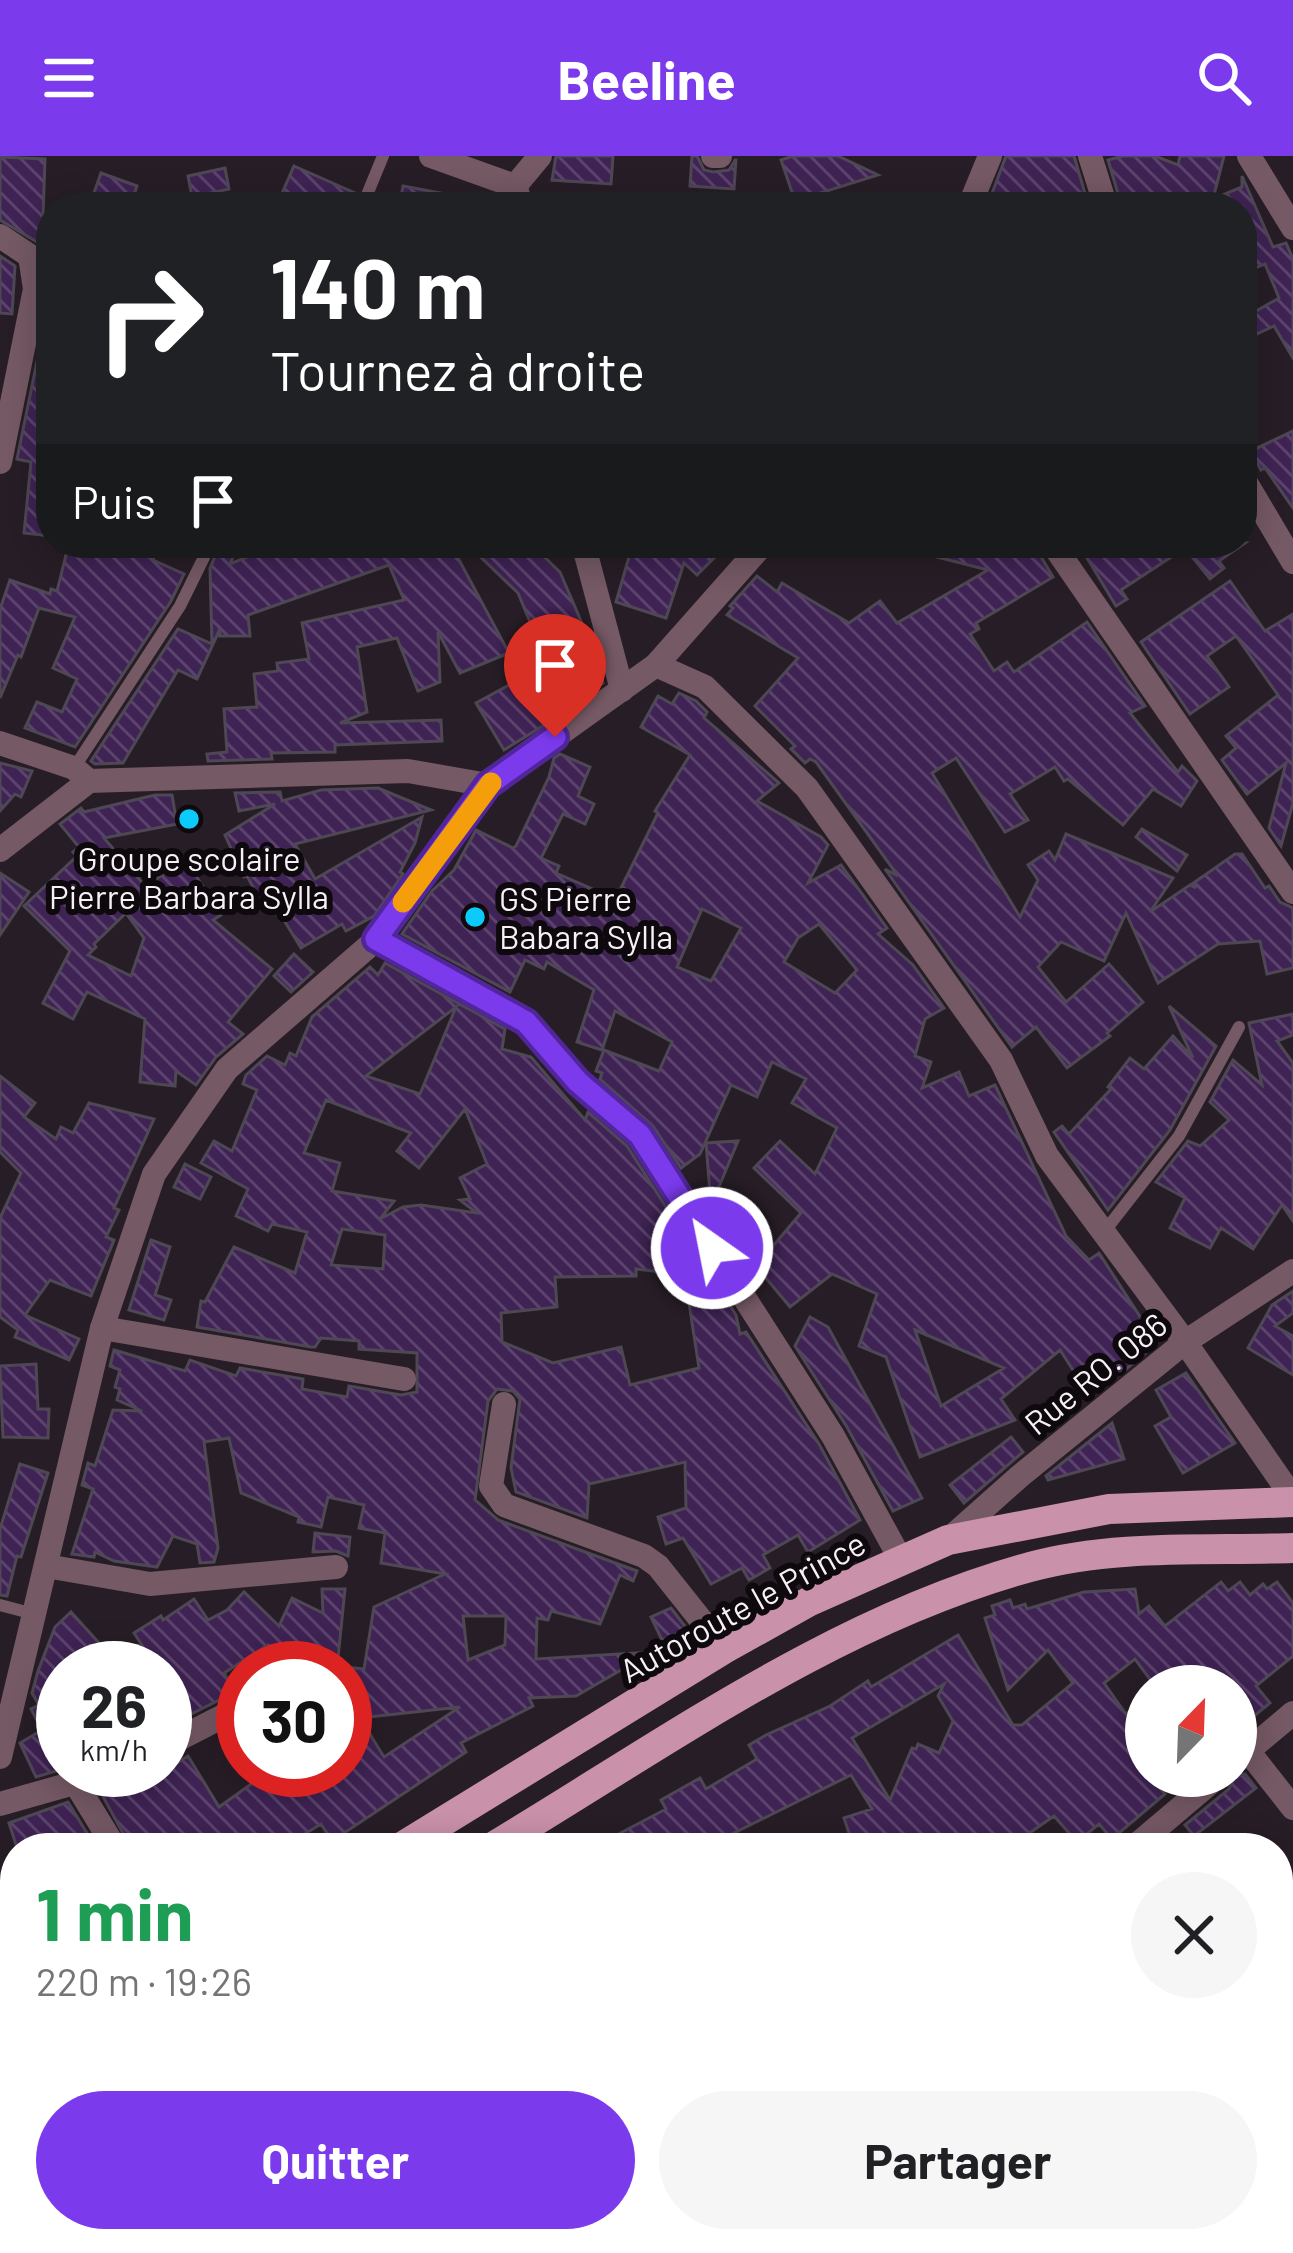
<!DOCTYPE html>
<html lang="fr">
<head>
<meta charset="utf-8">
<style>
  body { margin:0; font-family:Barlow,sans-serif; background:#f6f6f6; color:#202124; height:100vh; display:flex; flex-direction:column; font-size:45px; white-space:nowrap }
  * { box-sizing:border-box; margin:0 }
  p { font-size:39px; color:#757577 }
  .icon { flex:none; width:66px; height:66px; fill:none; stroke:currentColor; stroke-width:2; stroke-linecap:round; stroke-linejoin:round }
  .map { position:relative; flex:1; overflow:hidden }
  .details { position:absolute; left:0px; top:1677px; width:1293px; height:420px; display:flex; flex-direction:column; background:#fff; border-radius:48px 48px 0 0; box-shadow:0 6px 30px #0003 }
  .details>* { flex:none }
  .guide { position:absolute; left:36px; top:36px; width:1221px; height:366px; border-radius:48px; box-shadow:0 6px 30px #0003; background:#202124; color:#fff; overflow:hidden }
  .needle { width:78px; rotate:23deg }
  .controls { position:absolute; left:1125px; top:1509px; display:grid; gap:24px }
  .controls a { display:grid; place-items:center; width:132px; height:132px; border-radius:50%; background:#fff; box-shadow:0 6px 30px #0003; font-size:60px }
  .speed { position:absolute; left:36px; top:1485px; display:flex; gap:24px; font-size:60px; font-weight:700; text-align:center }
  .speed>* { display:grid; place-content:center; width:156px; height:156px; border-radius:50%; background:#fff; box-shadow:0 6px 30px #0003; line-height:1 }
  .speed small { font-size:30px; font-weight:400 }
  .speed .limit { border:18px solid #d22; background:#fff; color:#111 }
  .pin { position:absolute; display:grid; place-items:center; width:102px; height:102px; color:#fff; margin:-123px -51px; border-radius:50% 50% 50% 0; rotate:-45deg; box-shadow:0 0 12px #0007 }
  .pin .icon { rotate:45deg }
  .me { position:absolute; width:132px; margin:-66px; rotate:327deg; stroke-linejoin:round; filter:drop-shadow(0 0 9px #0008) }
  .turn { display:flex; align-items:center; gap:42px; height:252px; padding:0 36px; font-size:54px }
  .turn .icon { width:156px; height:156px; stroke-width:2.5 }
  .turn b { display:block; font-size:84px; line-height:102px }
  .then { display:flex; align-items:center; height:114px; padding:0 36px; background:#0003; gap:24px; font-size:45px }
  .round { display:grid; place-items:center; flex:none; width:126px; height:126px; border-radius:63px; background:#f6f6f6 }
  .overview { display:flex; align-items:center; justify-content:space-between; height:204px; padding:0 36px }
  h1 { font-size:72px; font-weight:700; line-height:90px; color:#1e9e55 }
  .primary-button { display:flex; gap:24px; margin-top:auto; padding:24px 36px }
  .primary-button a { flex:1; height:138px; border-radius:72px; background:#7c3aed; color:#fff; font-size:48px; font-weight:700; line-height:138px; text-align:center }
  .primary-button a+a { background:#f6f6f6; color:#202124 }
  header { display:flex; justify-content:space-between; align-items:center; height:156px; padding:0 36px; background:#7c3aed; color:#fff; font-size:54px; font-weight:700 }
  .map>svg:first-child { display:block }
  .forest { fill:url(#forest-crowns) }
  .building { fill:url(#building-back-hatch); stroke:#4e4754; stroke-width:3; fill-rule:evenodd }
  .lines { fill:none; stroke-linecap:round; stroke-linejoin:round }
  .service { stroke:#755965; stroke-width:12 }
  .minor { stroke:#755965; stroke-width:24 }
  .primary { stroke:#ca91aa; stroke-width:30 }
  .route-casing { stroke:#51269a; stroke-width:30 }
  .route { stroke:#7c3aed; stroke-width:21 }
  .slow { stroke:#f59e0b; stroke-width:21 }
  .poi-dot { fill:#0ccafa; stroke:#0d090d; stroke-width:4.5 }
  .labels { text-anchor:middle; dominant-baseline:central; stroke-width:12; stroke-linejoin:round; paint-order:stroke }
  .poi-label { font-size:33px; fill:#f7f0f6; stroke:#0d090d }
  .street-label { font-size:33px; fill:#f7f0f6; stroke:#0d090d }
</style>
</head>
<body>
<header><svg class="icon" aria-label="menu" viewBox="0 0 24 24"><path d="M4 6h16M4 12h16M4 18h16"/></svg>Beeline<svg class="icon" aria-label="search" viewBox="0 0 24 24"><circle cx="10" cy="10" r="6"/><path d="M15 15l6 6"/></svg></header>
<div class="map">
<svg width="1293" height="2097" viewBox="0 0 1293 2097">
  <defs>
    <pattern id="forest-crowns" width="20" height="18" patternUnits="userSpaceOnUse" patternTransform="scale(3)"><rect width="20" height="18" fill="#66363c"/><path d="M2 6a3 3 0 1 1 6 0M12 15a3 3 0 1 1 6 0" fill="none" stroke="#7d5359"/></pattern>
    <pattern id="building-back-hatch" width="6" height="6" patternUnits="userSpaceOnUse" patternTransform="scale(3)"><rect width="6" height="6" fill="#3f2354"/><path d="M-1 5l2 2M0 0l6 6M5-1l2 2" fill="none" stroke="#5c436d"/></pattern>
  </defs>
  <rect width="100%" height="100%" fill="#271d26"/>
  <polygon class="forest" points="293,2082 648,2082 643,2097 308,2097"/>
  <g class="building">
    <polygon points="556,0 613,0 611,28 552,24"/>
    <polygon points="692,0 697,0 704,14 713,16 729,14 736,3 734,33 690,30"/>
    <polygon points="793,0 838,0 878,19 795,45 781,4"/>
    <polygon points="1006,0 1074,0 1089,51 987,51"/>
    <polygon points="1123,0 1155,0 1178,9 1180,0 1224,0 1213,43 1242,31 1242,20 1273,91 1286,87 1293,103 1293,202 1274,170 1242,185 1242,163 1279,142 1265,108 1242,117 1242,51 1122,51 1108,4"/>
    <polygon points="0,1 45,3 42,89 0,64"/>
    <polygon points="294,10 355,37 348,51 276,51"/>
    <polygon points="225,12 229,33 192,41 188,20"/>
    <polygon points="101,17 137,30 130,51 89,51"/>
    <polygon points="403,30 467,42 466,51 399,51"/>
    <polygon points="0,100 15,110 12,158 0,157"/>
    <polygon points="51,137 51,380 24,377 31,306 17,303"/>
    <polygon points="1293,275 1293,352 1265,312 1261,314 1251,295"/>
    <polygon points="69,387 157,387 153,404 184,418 171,445 75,591 25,572 37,546 62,556 77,523 53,512 75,461 39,452 21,501 18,499 0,542 0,453 10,424 50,438 51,433 57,435"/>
    <polygon points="221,387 239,387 230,408 281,387 297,387 300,394 319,387 450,387 509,497 460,517 438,476 440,526 418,535 397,482 357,491 367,556 340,567 441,564 442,585 335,589 335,596 271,597 272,603 208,605 207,598 227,596 224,553 257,551 254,518 278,515 277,507 309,503 302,467 404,444 389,409 248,459 250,480 220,480 220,473 197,523 178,514 123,607 95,608 91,605 178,473 212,488 210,412"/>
    <polygon points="466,387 530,387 560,416 596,500 603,527 567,552 548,509 574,495 564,474 538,485 518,437"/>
    <polygon points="633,387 729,387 697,419 684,407 666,462 616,446"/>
    <polygon points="906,387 1033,387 1053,421 976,467 979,473 970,478 994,515 1007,506 1014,516 1087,466 1145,550 1130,557 1178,616 1182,610 1197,625 1181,650 1153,633 1123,669 1068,623 1064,625 1055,611 1010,638 1028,664 1005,676 956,602 932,617 1020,761 1038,724 1028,709 1049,695 1055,704 1066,678 1173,722 1150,756 1190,729 1196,732 1192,728 1235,698 1242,698 1265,732 1269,730 1280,746 1293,752 1293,812 1267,818 1260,785 1218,788 1158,827 1126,757 1104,805 1061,786 1038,811 1066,846 1109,808 1143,846 1107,877 1110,880 1067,912 1036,871 1012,891 885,713 898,720 816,606 810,603 805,607 791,593 795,590 755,550 798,502 727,459 733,452 730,450 757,420 777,436 782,427 849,467 880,445 897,467 988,414 905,393"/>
    <polygon points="1078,387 1245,387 1219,405 1224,412 1210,423 1185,392 1121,434 1127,443 1116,450"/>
    <polygon points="1230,425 1265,475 1293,458 1293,647 1281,690 1269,672 1286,607 1247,638 1222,604 1236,592 1226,580 1278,539 1236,480 1207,500 1229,531 1190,558 1141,486"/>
    <polygon points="522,522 546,568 504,594 476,547"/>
    <path d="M679 537 696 545 707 556 704 562 779 627 757 645 821 681 828 689 808 727 841 709 887 772 878 778 913 809 944 852 925 863 915 900 931 906 922 932 959 916 969 940 995 929 1066 1080 1089 1104 1099 1097 1157 1187 1124 1215 1086 1234 1060 1194 1001 1243 1015 1264 920 1301 886 1201 859 1190 877 1138 832 1118 790 1151 750 1103 770 1087 773 1090 801 1057 754 1012 780 985 815 1018 837 972 792 947 806 923 772 906 757 941 731 929 700 998 681 1012 653 970 600 923 602 917 596 915 604 894 659 915 672 886 615 855 602 894 577 886 594 834 547 806 544 813 525 804 510 836 402 778 432 735 454 714 476 674 513 692 516 690 549 621 554 602 560 598 590 611 578 640 594 648 585 668 563 658 541 702 559 710 556 717 611 741 613 736 618 738 658 657 655 655 690 599 641 571 658 540 672 548ZM702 753 741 772 711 825 677 811ZM819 768 857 814 835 837 784 806 798 782ZM915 1174 1004 1212 941 1250Z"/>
    <polygon points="0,607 32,615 21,641 15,638 0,655"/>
    <polygon points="378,632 431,654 295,688 315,723 422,661 415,687 400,716 403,718 374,760 346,775 342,768 301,792 274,748 265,753 247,720 244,721 225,679 275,648 239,655 235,637 280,636 282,645 321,634"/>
    <path d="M155 639H172L177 668 104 682 145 730 186 704 221 759 213 764 272 813 228 866 243 878 216 901 196 929 176 915 175 930 140 926 145 863 87 836 73 863 43 847 70 795 24 750 77 700 73 696 79 691 60 668 81 652 84 656ZM126 757 144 782 131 820 88 799 96 791 94 788Z"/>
    <polygon points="1142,673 1187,699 1177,715 1136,681"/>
    <polygon points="0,717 29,736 0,779"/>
    <polygon points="294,798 313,816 291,836 274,820"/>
    <path d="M385 807 505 873 502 893 531 901 585 964 588 956 627 990 666 1051 668 1102 691 1089 712 1122 636 1113V1120L555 1121 557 1151 501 1157 502 1186 553 1207 621 1191 630 1229 699 1212 689 1147 724 1140 736 1159 740 1178 746 1176 819 1288 860 1364 808 1396 798 1379 763 1399 770 1412 749 1424 742 1412 711 1428 683 1382 666 1388 658 1361 686 1352 685 1306 589 1328 587 1362 516 1336 511 1312 520 1243 513 1235 497 1233 488 1245 475 1344 498 1364 637 1415 633 1425 620 1419 600 1468 551 1455 548 1464 537 1462 536 1503 652 1496 576 1540 529 1542 533 1550 461 1587 466 1596 332 1685 321 1668 282 1692H131L101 1637 126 1629 147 1614 153 1622 188 1600 219 1651 254 1626 247 1614H345V1511L364 1513 374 1451 445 1418 381 1407 385 1377 359 1372 364 1349 328 1341 321 1371 298 1366 299 1361 241 1337 229 1282 204 1286 218 1392 214 1406 200 1407 197 1388 173 1380 157 1411 114 1405 95 1396 94 1401 72 1398 93 1333 82 1329 88 1307 95 1310 113 1254 142 1255 117 1244 120 1233 115 1231 120 1214 110 1210 114 1194 185 1215 190 1204 236 1220 240 1212 303 1223 302 1233 347 1241 349 1230 401 1239 417 1236V1197L359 1193V1185L321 1182 315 1191H311L197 1171 201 1145 205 1146 234 1091 295 1117 307 1076 272 1068 268 1075 236 1060 248 1033 201 1007 214 985 232 995 257 934 243 928 246 919 267 900 285 909 290 897 296 900 312 861 370 811 378 819ZM456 851 420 938 366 920ZM326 944 411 977 397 995 419 1012 465 953 487 1008 460 1022 470 1043 460 1044 477 1057 421 1049 403 1051 380 1063 394 1045 332 1035 340 1007 304 997ZM342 1073 385 1079 383 1113 331 1109ZM463 1460H506L505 1489 468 1504ZM460 1551 384 1601 360 1562Z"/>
    <polygon points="1169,850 1216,890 1170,974 1108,1054 1054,976 1062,970 1069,978 1111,933 1108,931 1130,902 1144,913 1173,880 1193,902"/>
    <polygon points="1293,858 1293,879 1277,885 1293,907 1293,1065 1282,1049 1253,1093 1221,1072 1210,1092 1170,1072 1185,1042 1156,1026 1188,985 1200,990 1229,964 1210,946 1233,904 1262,929 1249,867"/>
    <polygon points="0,920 35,947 24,961 56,983 61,971 73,977 89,947 154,963 114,1052 119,1054 106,1081 114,1084 91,1140 50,1124 25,1159 79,1183 69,1204 15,1181 18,1174 0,1161 0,1062 21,1017 0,996"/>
    <polygon points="738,985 711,1050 706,987"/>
    <polygon points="185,1008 211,1021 200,1043 174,1031"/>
    <polygon points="151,1084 170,1091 155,1139 171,1144 164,1164 129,1154"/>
    <polygon points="1293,1135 1293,1157 1275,1170 1293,1180 1293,1219 1248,1192 1272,1149"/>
    <polygon points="810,1161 828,1171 922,1342 893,1355 847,1271 795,1190"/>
    <polygon points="36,1208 38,1253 49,1253 48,1282 3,1281 0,1210"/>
    <polygon points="1186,1217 1235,1287 1183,1317 1155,1270 1171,1261 1156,1234"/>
    <polygon points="1112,1267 1124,1303 1048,1324 1046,1320"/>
    <polygon points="1011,1281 1023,1296 964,1347 950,1329"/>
    <polygon points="20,1308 48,1317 21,1401 17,1400 7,1440 0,1439 0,1373"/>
    <polygon points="315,1377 350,1381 348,1400 336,1395 313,1396"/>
    <path d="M1221 1426 1228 1435 1240 1426 1250 1439 1263 1428 1267 1433 1277 1426 1293 1447V1500L1256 1530 1270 1547 1236 1575V1530H1193L1187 1522 1176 1530H1155L1135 1503 1104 1527 1126 1558 1138 1549 1146 1560V1620H1150L1165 1638 1112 1683 1099 1668 1077 1686 1054 1660 1008 1692H854L844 1662 872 1653 851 1619 716 1686 719 1692H592L666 1653 661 1644 700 1622 706 1633 757 1603 749 1589 766 1579 830 1550 868 1525 871 1531 958 1479 1013 1569H1022L1073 1527 1048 1494 1008 1534 985 1462 995 1459 992 1450 1010 1444 1013 1452 1025 1448 1027 1453 1084 1436 1135 1433 1139 1458 1149 1450 1165 1470ZM944 1528 938 1540 953 1565 939 1597 918 1588 916 1593 912 1592 890 1644 852 1582Z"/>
    <polygon points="322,1433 345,1433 337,1512 268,1489 224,1517 235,1536 165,1571 165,1512 157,1512 134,1477 161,1460 163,1464 194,1443 208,1464 227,1454 244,1436 279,1470 292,1442 323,1457"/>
    <polygon points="671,1452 687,1473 662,1484 651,1461"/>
    <polygon points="71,1456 99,1487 113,1512 63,1512 63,1613 36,1621 20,1587 42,1574 31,1553 39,1549 32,1537 38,1515 55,1471"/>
    <polygon points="1245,1618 1256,1632 1194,1680 1185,1669 1229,1633 1234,1621"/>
    <polygon points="68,1646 96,1692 17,1692 9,1667"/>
  </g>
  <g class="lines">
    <g class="service">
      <polyline points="362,51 383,0"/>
      <polyline points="74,612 180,450 211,387"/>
      <polyline points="1104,1076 1179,980 1239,871"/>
      <polyline points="0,1449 34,1458"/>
    </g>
    <g class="minor">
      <polyline points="431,0 515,30 522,51"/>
      <polyline points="713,0 720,0"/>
      <polyline points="1090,0 1106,51"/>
      <polyline points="1249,0 1293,72"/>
      <polyline points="515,30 540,0"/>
      <polyline points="969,51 990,0"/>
      <polyline points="0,80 30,100 35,133 0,306"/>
      <polyline points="1242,320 1293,406"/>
      <polyline points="583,387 622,534"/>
      <polyline points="1052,387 1293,736"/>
      <polyline points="656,509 705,531 807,632 1001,904 1047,1000 1185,1186 1293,1342"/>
      <polyline points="0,587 74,612 89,625 408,615 488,629"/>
      <polyline points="0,694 89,625"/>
      <polyline points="377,783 526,866 578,926 640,979 833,1280 901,1404"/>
      <polyline points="102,1172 404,1223"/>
      <polyline points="504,1248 491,1330 504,1349 644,1400 658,1410 724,1493"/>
      <polyline points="948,1384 1020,1320 1185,1186 1293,1115"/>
      <polyline points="46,1410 150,1428 336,1411"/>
      <polyline points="165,1590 241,1551"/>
      <polyline points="1248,1595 1293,1652"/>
      <polyline points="0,1601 102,1172 154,1018 227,913 377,783 488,629 656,509 764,387"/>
      <polyline points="1236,1605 1293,1557"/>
      <polyline points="76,1628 115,1692"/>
      <polyline points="0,1648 120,1614"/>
      <polyline points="1133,1692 1218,1620"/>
      <polyline points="299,2082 303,2097"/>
      <polyline points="765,2082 795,2097"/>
      <polyline points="1223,2082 1235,2097"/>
    </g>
    <g class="primary">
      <polyline points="400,1692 724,1493 810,1445 948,1384 1109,1353 1293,1346"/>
      <path d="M491 1692C663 1589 835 1464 1030 1411 1114 1388 1207 1395 1293 1392"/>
      <polyline points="0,1934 15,1925"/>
      <polyline points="0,1989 15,1980"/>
    </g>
  </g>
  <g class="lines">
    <defs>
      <polyline id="route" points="555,581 488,629 376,783 526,866 578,926 640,979 712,1092"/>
    </defs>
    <use href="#route" class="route-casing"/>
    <use href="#route" class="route"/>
    <polyline class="slow" points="403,746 491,627"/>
  </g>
  <g class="poi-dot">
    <circle cx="189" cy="663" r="12"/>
    <circle cx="475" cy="761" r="12"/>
  </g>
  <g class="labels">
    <g class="poi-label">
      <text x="189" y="702">Groupe scolaire<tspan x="189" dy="38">Pierre Barbara Sylla</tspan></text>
      <text x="499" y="742" text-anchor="start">GS Pierre<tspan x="499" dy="38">Babara Sylla</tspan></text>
    </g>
    <g class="street-label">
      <text transform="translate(1095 1217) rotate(-39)">Rue RO. 086</text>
      <text transform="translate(742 1450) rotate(-29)">Autoroute le Prince</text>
    </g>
  </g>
</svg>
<div class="controls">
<a><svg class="needle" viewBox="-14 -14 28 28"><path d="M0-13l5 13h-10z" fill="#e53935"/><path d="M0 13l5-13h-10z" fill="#757577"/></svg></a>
</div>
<div class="speed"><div>26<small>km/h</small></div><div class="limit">30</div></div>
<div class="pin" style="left:555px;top:581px;background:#d93025"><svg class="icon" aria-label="arrive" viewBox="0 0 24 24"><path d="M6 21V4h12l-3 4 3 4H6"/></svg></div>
<svg class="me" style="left:712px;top:1092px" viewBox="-20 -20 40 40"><circle r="17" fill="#7c3aed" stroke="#fff" stroke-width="3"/><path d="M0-11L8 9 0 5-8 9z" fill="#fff"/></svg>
<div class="guide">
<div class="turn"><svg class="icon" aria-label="right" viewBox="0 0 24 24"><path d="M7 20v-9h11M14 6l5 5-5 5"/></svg><div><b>140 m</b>Tournez à droite</div></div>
<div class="then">Puis<svg class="icon" aria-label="arrive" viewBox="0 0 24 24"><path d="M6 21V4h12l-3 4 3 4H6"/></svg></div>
</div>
<section class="details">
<div class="overview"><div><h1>1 min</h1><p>220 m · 19:26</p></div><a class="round"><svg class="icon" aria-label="close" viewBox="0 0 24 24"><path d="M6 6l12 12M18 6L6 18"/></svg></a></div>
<div class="primary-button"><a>Quitter</a><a>Partager</a></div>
</section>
</div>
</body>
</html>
